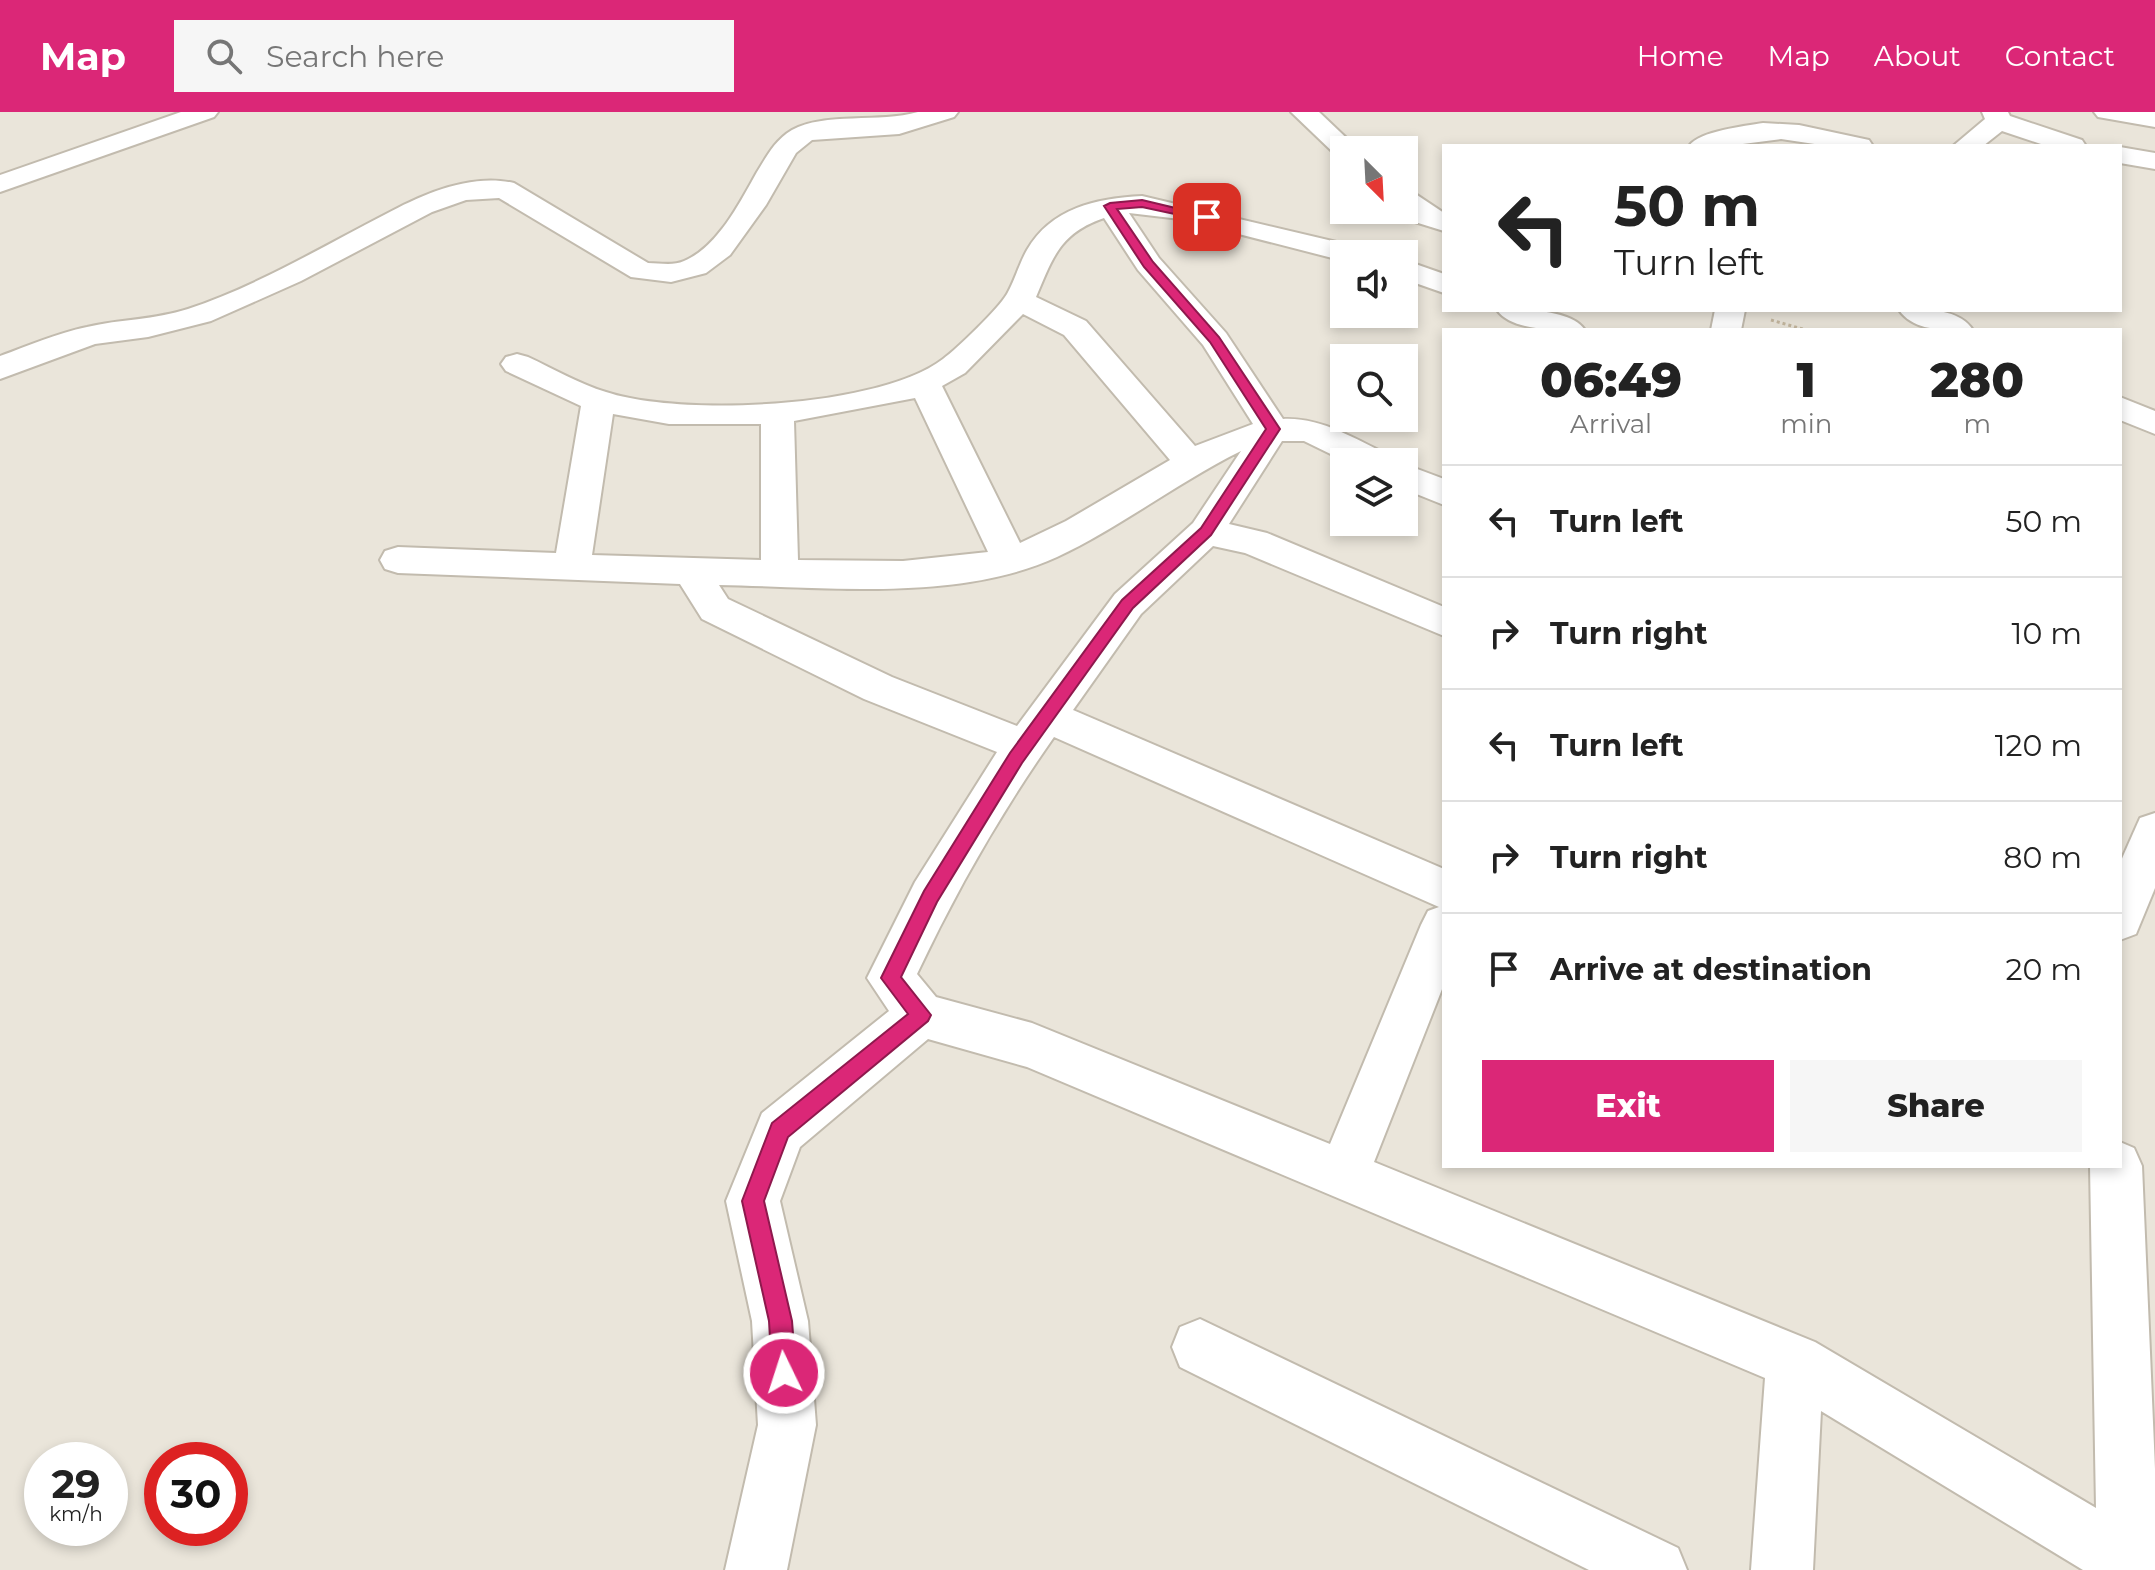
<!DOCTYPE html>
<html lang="en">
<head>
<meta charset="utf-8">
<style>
  body { margin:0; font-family:Montserrat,sans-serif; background:#f6f6f6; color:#222; height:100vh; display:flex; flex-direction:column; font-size:30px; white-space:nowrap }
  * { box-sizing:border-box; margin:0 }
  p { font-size:26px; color:#767676 }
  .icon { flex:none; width:44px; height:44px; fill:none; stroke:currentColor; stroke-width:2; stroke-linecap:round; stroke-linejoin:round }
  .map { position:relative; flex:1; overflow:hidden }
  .side { position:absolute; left:1442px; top:216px; width:680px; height:840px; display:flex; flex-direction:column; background:#fff; border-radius:0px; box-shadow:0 4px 12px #0003 }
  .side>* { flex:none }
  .top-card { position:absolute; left:1442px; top:32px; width:680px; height:168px; border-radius:0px; box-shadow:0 4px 12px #0003; background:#fff; color:#222; overflow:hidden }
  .needle { width:52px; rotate:156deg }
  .buttons { position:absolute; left:1330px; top:24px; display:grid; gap:16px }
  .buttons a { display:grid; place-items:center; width:88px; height:88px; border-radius:0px; background:#fff; box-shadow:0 4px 12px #0003; font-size:40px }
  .speed { position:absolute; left:24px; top:1330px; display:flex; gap:16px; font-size:40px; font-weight:700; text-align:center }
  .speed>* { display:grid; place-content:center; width:104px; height:104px; border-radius:50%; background:#fff; box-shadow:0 4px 12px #0003; line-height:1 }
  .speed small { font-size:20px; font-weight:400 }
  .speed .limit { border:12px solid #d22; background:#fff; color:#111 }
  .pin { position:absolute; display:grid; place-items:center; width:68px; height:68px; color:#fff; margin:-34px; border-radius:16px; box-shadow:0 4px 12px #0006 }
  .me { position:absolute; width:88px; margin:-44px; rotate:356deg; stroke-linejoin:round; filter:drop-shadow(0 0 6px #0008) }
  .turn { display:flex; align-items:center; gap:28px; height:168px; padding:0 40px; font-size:36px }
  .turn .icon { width:104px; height:104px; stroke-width:2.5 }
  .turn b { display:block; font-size:56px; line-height:68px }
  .eta { display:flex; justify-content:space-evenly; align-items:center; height:136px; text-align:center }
  .eta b { font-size:48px; font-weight:800; line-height:56px }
  .action { display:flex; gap:16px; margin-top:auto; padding:16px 40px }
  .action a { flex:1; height:92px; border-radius:0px; background:#db2777; color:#fff; font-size:32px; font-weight:800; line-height:92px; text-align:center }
  .action a+a { background:#f6f6f6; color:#222 }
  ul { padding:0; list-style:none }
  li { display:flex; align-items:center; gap:24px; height:112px; padding:0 40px; border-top:2px solid #e0e0e0 }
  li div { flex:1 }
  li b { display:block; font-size:30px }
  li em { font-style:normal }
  header { display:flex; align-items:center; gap:48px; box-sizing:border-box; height:112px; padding:0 40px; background:#db2777; color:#fff }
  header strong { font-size:38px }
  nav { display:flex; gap:44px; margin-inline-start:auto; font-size:28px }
  .search { width:560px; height:72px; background:#f6f6f6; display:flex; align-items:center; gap:20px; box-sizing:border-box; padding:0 28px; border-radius:0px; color:#767676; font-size:30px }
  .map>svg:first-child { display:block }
  .residential { fill:#eae5da; fill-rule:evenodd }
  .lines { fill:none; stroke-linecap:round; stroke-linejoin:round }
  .minor-casing { stroke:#c2bbae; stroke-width:4 }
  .path { stroke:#c4b79f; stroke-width:3; stroke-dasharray:3 3; stroke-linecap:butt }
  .minor { fill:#fff; fill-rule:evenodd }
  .route { fill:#db2777; stroke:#8e194d; stroke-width:2 }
</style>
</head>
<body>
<header>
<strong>Map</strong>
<div class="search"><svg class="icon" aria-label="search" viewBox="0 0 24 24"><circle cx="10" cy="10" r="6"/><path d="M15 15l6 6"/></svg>Search here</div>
<nav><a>Home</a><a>Map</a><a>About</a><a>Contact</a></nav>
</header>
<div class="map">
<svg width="2155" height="1458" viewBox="0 0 2155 1458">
  <rect width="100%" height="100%" fill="#f6f3ec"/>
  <path class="residential" d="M0 0H2155V1458H0ZM1444 34H2120V198H1444ZM1344 38H1404V98H1344ZM1344 142H1404V202H1344ZM1444 218H2120V1054H1444ZM1344 246H1404V306H1344ZM1344 350H1404V410H1344ZM42 1348H110V1416H42ZM162 1348H230V1416H162Z"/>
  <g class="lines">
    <defs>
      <g id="minor">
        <polygon points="181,0 218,0 214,5 0,80 0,63"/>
        <path d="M918 0H958L954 5 899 22 812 28 796 41 766 93 730 143 706 161 671 170 631 165 499 86 466 88 432 100 301 169 211 209 148 225 95 232 0 267V244C28 234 57 221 87 215 120 207 155 208 188 197 257 174 322 135 386 102 423 82 471 61 514 71L648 151C660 151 673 154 684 149 718 135 740 90 757 60 767 44 775 28 792 18 824 0 880 11 918 0Z"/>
        <polygon points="1291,0 1319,0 1359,38 1344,38 1344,45 1337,44"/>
        <polygon points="1982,0 2008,0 2010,4 2082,28 2086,34 2047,34 2002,19 1983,34 1953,34 1985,7"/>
        <polygon points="2094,0 2155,0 2155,15 2098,5"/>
        <path d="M1763 11 1799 13 1869 28 1873 34H1828L1781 27 1727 34H1689C1699 19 1745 14 1763 11Z"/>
        <polygon points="2120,35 2155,41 2155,57 2120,51"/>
        <polygon points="1404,79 1414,81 1444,101 1444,119 1415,110 1400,98 1404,98"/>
        <path d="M1142 84 1362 136 1367 142H1344V149L1180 107 1129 101 1159 146 1226 221 1283 307C1321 305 1354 327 1387 342L1392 350H1347L1304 329H1282L1229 412 1267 421 1444 495V524L1245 441 1213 434 1141 502 1073 598 1444 757V872L1374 1050 1815 1230 2096 1396 2090 1054H2120V1030L2134 1036 2142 1054 2155 1357V1458H2083L1821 1299 1813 1458H1751L1765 1266 1027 955 928 927 800 1035 780 1089 808 1209 816 1313 787 1458H725L758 1313 752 1209 726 1089 762 1001 889 899 867 866 915 770 997 640 864 587 702 507 680 472 398 461 385 457 380 448 385 439 398 435 556 441 581 294 506 259 501 252 506 245 517 242 528 245C554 257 579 272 606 280 681 305 879 296 943 247 958 236 998 197 1007 182 1015 168 1019 152 1027 138 1051 96 1097 86 1142 84ZM1104 106 1138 158 1203 233 1253 312 1195 334 1086 209 1036 185C1053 145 1060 121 1104 106ZM1023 202 1064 223 1170 348 1066 409 1020 431 942 274 965 261ZM915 286 988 440 903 449 798 448 794 309ZM613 302 669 312H761V448L592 443ZM1241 339 1193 411 1115 482 1017 614 892 565 728 487 719 473C825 475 959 490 1057 445 1121 415 1178 370 1241 339ZM1054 625 1439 795 1428 799 1421 813 1330 1032 1032 911 936 885 917 862C956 779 1002 699 1054 625Z"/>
        <polygon points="1404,148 1444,162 1444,181 1404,167"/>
        <path d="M1497 198C1521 198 1570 196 1585 218 1561 218 1512 220 1497 198Z"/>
        <polygon points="1715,198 1745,198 1741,218 1711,218"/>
        <path d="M1899 198C1923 198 1958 195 1973 218 1949 218 1915 221 1899 198Z"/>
        <polygon points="2120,285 2155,299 2155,322 2120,308"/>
        <polygon points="1404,352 1444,367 1444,393 1404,377"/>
        <polygon points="2155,701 2155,776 2136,822 2120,828 2120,751 2140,706"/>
        <polygon points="1200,1207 1678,1436 1687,1458 1589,1458 1180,1255 1172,1235 1180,1215"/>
      </g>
    </defs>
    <use href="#minor" class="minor-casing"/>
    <polyline class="path" points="1771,208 1806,218"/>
    <use href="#minor" class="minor"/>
  </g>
  <polygon class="route" points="1142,88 1213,105 1207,109 1142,95 1117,97 1153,150 1219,225 1280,317 1211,423 1133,496 1022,651 937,790 901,865 931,903 928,909 788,1025 764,1089 792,1209 796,1261 792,1269 784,1273 775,1269 772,1261 769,1209 742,1089 772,1011 908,902 881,866 924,779 1010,641 1122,488 1201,416 1266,317 1210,230 1144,155 1104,94 1110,91"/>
</svg>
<div class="buttons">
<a><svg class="needle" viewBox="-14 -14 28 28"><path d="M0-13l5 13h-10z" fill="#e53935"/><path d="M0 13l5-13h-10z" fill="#767676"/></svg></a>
<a><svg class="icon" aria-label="sound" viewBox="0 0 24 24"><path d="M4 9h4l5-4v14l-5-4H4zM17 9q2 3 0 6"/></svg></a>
<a><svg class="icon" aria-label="search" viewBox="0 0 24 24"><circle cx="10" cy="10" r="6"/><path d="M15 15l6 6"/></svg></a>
<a><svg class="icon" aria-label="layers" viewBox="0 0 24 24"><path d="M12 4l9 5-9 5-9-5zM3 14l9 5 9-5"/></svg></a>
</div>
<div class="speed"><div>29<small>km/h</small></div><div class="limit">30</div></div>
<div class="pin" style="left:1207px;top:105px;background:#d93025"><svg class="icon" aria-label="arrive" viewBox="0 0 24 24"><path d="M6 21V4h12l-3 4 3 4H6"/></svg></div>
<svg class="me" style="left:784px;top:1261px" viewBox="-20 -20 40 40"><circle r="17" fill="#db2777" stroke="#fff" stroke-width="3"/><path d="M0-11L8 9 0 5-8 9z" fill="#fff"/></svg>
<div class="top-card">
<div class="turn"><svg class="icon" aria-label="left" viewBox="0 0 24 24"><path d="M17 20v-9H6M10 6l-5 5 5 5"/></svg><div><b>50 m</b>Turn left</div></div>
</div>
<section class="side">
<div class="eta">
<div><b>06:49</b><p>Arrival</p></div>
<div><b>1</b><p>min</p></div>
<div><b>280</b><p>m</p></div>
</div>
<ul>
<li><svg class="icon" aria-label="left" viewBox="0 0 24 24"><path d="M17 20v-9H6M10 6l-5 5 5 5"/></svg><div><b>Turn left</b></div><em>50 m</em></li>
<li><svg class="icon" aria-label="right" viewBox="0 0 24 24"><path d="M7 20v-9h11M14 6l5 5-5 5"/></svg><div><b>Turn right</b></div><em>10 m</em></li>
<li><svg class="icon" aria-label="left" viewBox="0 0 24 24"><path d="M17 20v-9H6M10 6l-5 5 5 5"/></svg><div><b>Turn left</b></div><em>120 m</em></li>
<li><svg class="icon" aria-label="right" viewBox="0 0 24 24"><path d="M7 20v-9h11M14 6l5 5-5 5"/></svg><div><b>Turn right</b></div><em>80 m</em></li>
<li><svg class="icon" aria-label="arrive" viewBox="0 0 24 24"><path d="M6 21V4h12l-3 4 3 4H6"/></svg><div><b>Arrive at destination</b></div><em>20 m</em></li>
</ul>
<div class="action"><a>Exit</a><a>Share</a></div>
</section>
</div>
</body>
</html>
